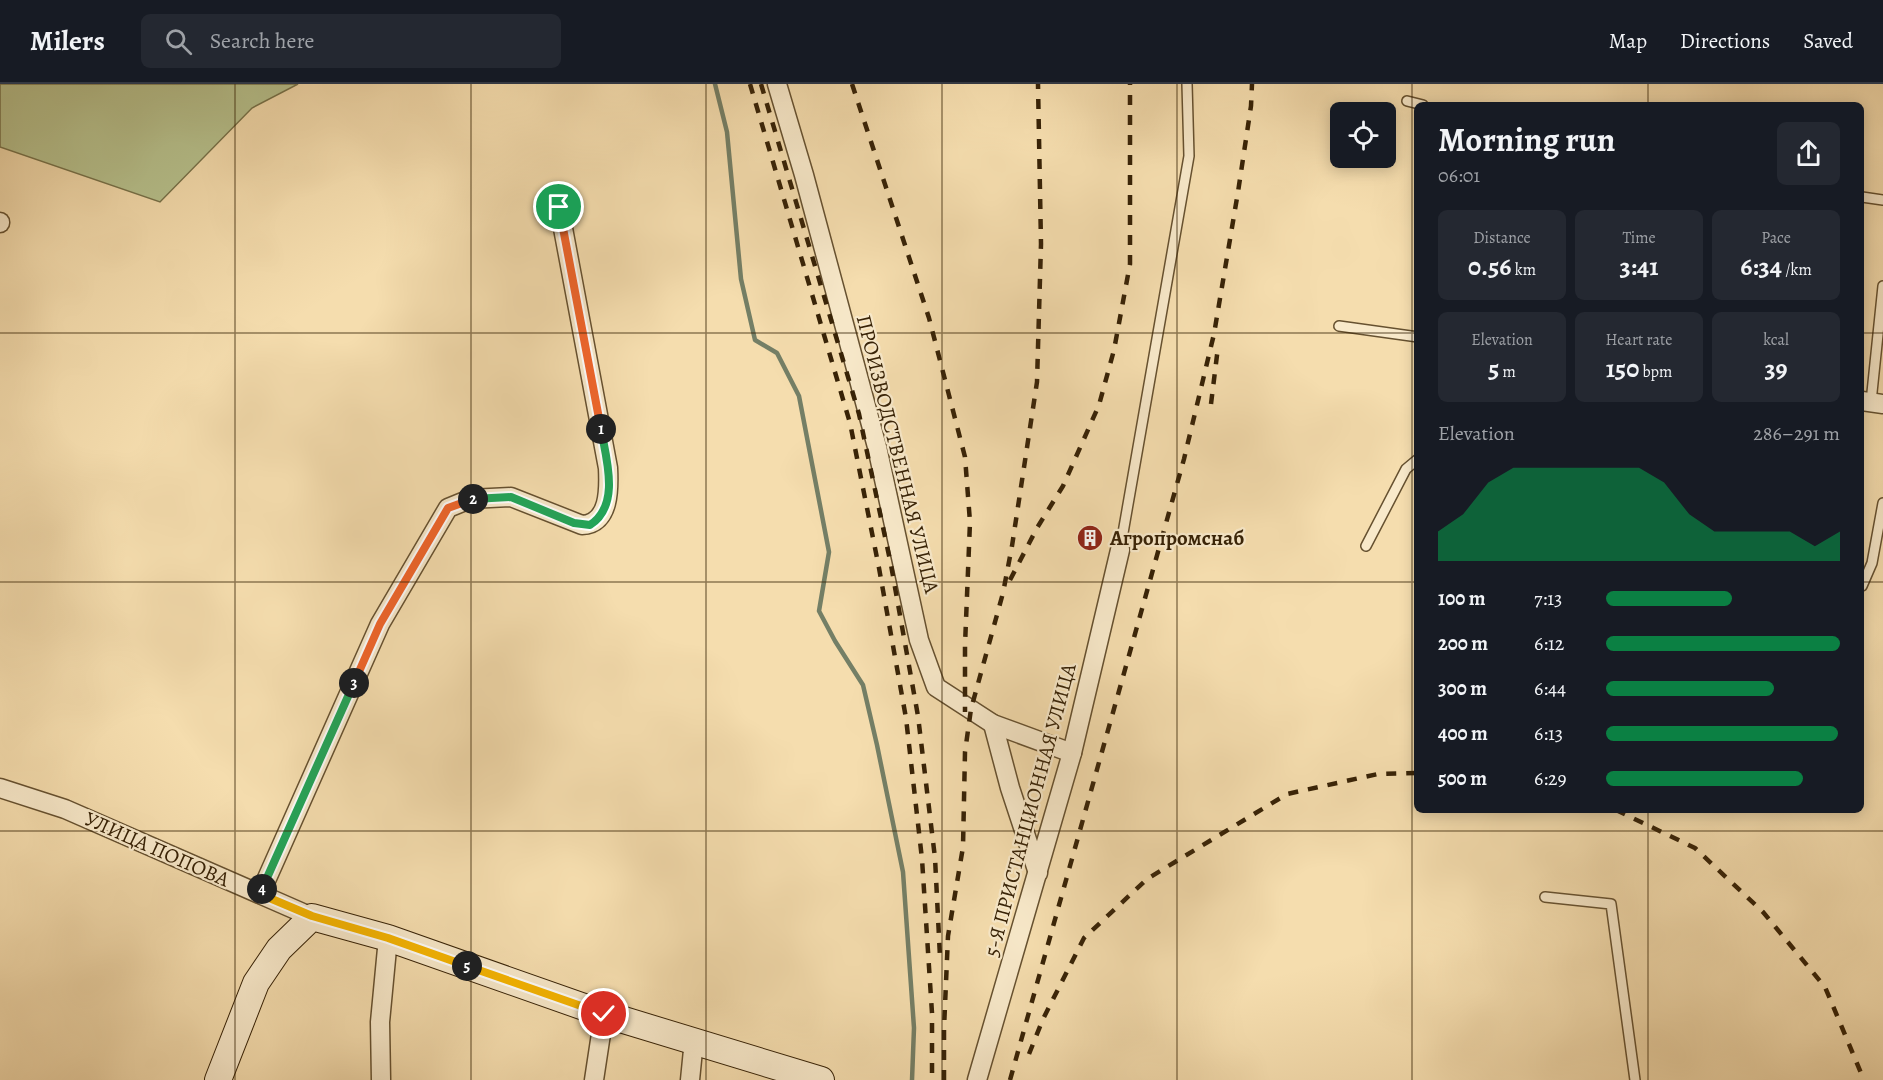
<!DOCTYPE html>
<html lang="en">
<head>
<meta charset="utf-8">
<style>
  :root { --surface:#171b24; --page:#242831; --text:#f1f3f6; --muted:#9ea1a6; --line:#363941; --accent:#0b8043 }
  body { margin:0; font-family:Alegreya,serif; background:var(--page); color:var(--text); height:100vh; display:flex; flex-direction:column; font-size:22px; white-space:nowrap }
  * { box-sizing:border-box; margin:0 }
  p { font-size:20px; color:var(--muted) }
  .icon { flex:none; width:33px; height:33px; fill:none; stroke:currentColor; stroke-width:2; stroke-linecap:round; stroke-linejoin:round }
  .map { position:relative; flex:1; overflow:hidden }
  .side { position:absolute; left:1414px; top:18px; width:450px; height:711px; display:flex; flex-direction:column; background:var(--surface); border-radius:9px; box-shadow:0 3px 15px #0003 }
  .side>* { flex:none }
  .controls { position:absolute; left:1330px; top:18px; display:grid; gap:12px }
  .controls a { display:grid; place-items:center; width:66px; height:66px; border-radius:9px; background:var(--surface); box-shadow:0 3px 15px #0003; font-size:30px }
  .pin { position:absolute; display:grid; place-items:center; width:51px; height:51px; color:#fff; margin:-26px; border:3px solid #fff; border-radius:50%; box-shadow:0 2px 6px #0007 }
  .km { position:absolute; width:30px; height:30px; margin:-15px; border-radius:50%; background:#222; color:#fff; font-size:16px; line-height:30px; text-align:center }
  .round { display:grid; place-items:center; flex:none; width:63px; height:63px; border-radius:9px; background:var(--page) }
  .overview { display:flex; align-items:center; justify-content:space-between; height:102px; padding:0 24px }
  h1 { font-size:33px; font-weight:600; line-height:45px }
  .metrics { display:grid; grid-template-columns:repeat(3,1fr); gap:9px; height:102px; padding:6px 24px }
  .metrics div { display:grid; align-content:center; border-radius:9px; background:var(--page); text-align:center }
  .metrics b { font-size:26px; font-weight:600 }
  .metrics small { font-size:16px; font-weight:400 }
  .metrics p { font-size:16px }
  .chart { height:168px; padding:12px 24px }
  .chart p { display:flex; justify-content:space-between }
  .chart svg { width:100%; height:108px; margin-top:6px; fill:var(--accent); opacity:.7 }
  ul { padding:0 24px; list-style:none; font-size:20px }
  li { display:grid; grid-template-columns:96px 72px 1fr; align-items:center; height:45px }
  li i { height:15px; border-radius:8px; background:var(--accent) }
  header { display:flex; align-items:center; gap:36px; box-sizing:border-box; height:84px; padding:0 30px; background:var(--surface); border-bottom:2px solid var(--line) }
  header strong { font-size:28px }
  nav { display:flex; gap:33px; margin-inline-start:auto; font-size:21px }
  .search { width:420px; height:54px; background:var(--page); display:flex; align-items:center; gap:15px; box-sizing:border-box; padding:0 21px; border-radius:9px; color:var(--muted); font-size:22px }
  .map>svg:first-child { display:block }
  .green { fill:#b7c28e; stroke:#77724a; stroke-width:1.5 }
  .lines { fill:none; stroke-linecap:round; stroke-linejoin:round }
  .stream { stroke:#747f66; stroke-width:4.5 }
  .lane-casing { stroke:#665130; stroke-width:12 }
  .street-casing { stroke:#665130; stroke-width:21 }
  .secondary-casing { stroke:#372206; stroke-width:28 }
  .lane { stroke:#f8e9ca; stroke-width:9 }
  .street { stroke:#f8e9ca; stroke-width:18 }
  .secondary { stroke:#f8e9ca; stroke-width:26 }
  .rail { stroke:#372206; stroke-width:4.5; stroke-dasharray:10 10; stroke-linecap:butt }
  .split-1-casing { stroke:#fff; stroke-width:12 }
  .split-2-casing { stroke:#fff; stroke-width:12 }
  .split-3-casing { stroke:#fff; stroke-width:12 }
  .split-4-casing { stroke:#fff; stroke-width:12 }
  .split-5-casing { stroke:#fff; stroke-width:12 }
  .split-6-casing { stroke:#fff; stroke-width:12 }
  .split-1 { stroke:#f0652b; stroke-width:8 }
  .split-2 { stroke:#22a559; stroke-width:8 }
  .split-3 { stroke:#f0652b; stroke-width:8 }
  .split-4 { stroke:#22a559; stroke-width:8 }
  .split-5 { stroke:#f5b400; stroke-width:8 }
  .split-6 { stroke:#f5b400; stroke-width:8 }
  .grid { fill:none; stroke:#372206; stroke-width:1.5; stroke-opacity:0.55 }
  .labels { text-anchor:middle; stroke-width:4.5; stroke-linejoin:round; paint-order:stroke }
  .street-label { font-size:21px; fill:#372206; stroke:#f8e9ca }
  .poi-label { font-size:21px; font-weight:bold; fill:#372206; stroke:#f8e9ca; text-anchor:start }
</style>
</head>
<body>
<header>
<strong>Milers</strong>
<div class="search"><svg class="icon" aria-label="search" viewBox="0 0 24 24"><circle cx="10" cy="10" r="6"/><path d="M15 15l6 6"/></svg>Search here</div>
<nav><a>Map</a><a>Directions</a><a>Saved</a></nav>
</header>
<div class="map">
<svg width="1883" height="996" viewBox="0 0 1883 996">
  <rect width="100%" height="100%" fill="#f5ddae"/>
  <filter id="stains"><feTurbulence type="fractalNoise" baseFrequency=".00333" numOctaves="4"/><feColorMatrix values="0 0 0 0 .2 0 0 0 0 .09 0 0 0 0 .02 0 0 0 .5 -.17"/></filter>
  <radialGradient id="worn" r=".72"><stop offset=".6" stop-color="#630" stop-opacity="0"/><stop offset="1" stop-color="#630" stop-opacity=".3"/></radialGradient>
  <path class="green" d="M0,0H298L252,24L160,118L0,63Z"/>
  <g class="lines">
    <path class="stream" d="M715,0L727,48L741,195L755,256L777,269L799,312L829,468L819,527L835,557L863,601L877,661L903,788L914,944L912,996"/>
    <g class="lane-casing">
      <g id="lane">
        <path d="M1407,17L1423,21"/>
        <path d="M1862,113L1883,116"/>
        <path d="M1339,242L1418,253"/>
        <path d="M1871,318L1883,202"/>
        <path d="M1366,462L1406,385L1418,375"/>
        <path d="M1120,466L1189,72L1187,0"/>
        <path d="M1862,502L1872,479L1883,419"/>
        <path d="M1545,813L1611,820L1635,996"/>
      </g>
    </g>
    <g class="street-casing">
      <g id="street">
        <path d="M777,0L804,91L877,363L919,556L936,603L993,640L1072,669"/>
        <path d="M0,139V138"/>
        <path d="M1862,317L1883,320"/>
        <path d="M993,640L1010,704L1038,789"/>
        <path d="M0,704L65,725L312,833"/>
        <path d="M260,810L380,540L448,424L470,415L511,413L582,441C610,440 609,404 608,384L559,123"/>
        <path d="M381,996L380,938L388,854"/>
        <path d="M594,996L604,930"/>
        <path d="M690,996L694,956"/>
        <path d="M977,996L1072,669L1120,466"/>
      </g>
    </g>
    <g class="secondary-casing">
      <path id="secondary" d="M218,996L256,899L279,865L312,833L388,854L604,930L821,996"/>
    </g>
    <use href="#lane" class="lane"/>
    <use href="#street" class="street"/>
    <use href="#secondary" class="secondary"/>
    <g class="rail">
      <path d="M750,0L850,339L879,484L906,634L922,775L932,929V996"/>
      <path d="M761,0L859,330L891,481L918,632L935,774L940,873"/>
      <path d="M852,0L929,234L965,373L970,438L965,561V628"/>
      <path d="M1211,320L1218,263"/>
      <path d="M1010,496L1037,444L1063,402L1099,321L1114,266L1130,180V0"/>
      <path d="M1616,726L1695,764L1763,828L1825,903L1864,996"/>
      <path d="M1029,970L1043,935L1084,854L1147,795L1287,710L1378,690L1418,689"/>
      <path d="M944,996V945L948,852L963,763L965,668L971,625L1003,509L1012,462L1037,298L1041,160L1038,0"/>
      <path d="M1010,996L1184,375L1214,250L1238,108L1251,22L1252,0"/>
    </g>
  </g>
  <g class="lines">
    <g class="split-1-casing">
      <path id="split-1" d="M559,123L601,345"/>
    </g>
    <g class="split-2-casing">
      <path id="split-2" d="M473,415L511,413L574,439L590,441C621,421 606,374 601,345"/>
    </g>
    <g class="split-3-casing">
      <path id="split-3" d="M354,599L380,540L448,424L473,415"/>
    </g>
    <g class="split-4-casing">
      <path id="split-4" d="M262,805L354,599"/>
    </g>
    <g class="split-5-casing">
      <path id="split-5" d="M262,805L260,810L312,832L388,854L467,882"/>
    </g>
    <g class="split-6-casing">
      <path id="split-6" d="M467,882L604,930"/>
    </g>
    <use href="#split-1" class="split-1"/>
    <use href="#split-2" class="split-2"/>
    <use href="#split-3" class="split-3"/>
    <use href="#split-4" class="split-4"/>
    <use href="#split-5" class="split-5"/>
    <use href="#split-6" class="split-6"/>
  </g>
  <path class="grid" d="M235,0V996M471,0V996M706,0V996M942,0V996M1177,0V996M1412,0V996M1648,0V21M0,249H1418M1862,249H1883M0,498H1418M1862,498H1883M1648,726V996M0,747H1883"/>
  <defs>
    <g id="building-disc" transform="scale(1.35)"><circle r="9.5" fill="#8f2418" stroke="#f8e9ca"/><path d="M-4-6H4V6H1V3H-1V6H-4ZM-2.5-4.3h1.7v1.8h-1.7ZM.8-4.3h1.7v1.8H.8ZM-2.5-1h1.7V.8h-1.7ZM.8-1h1.7V.8H.8Z" fill="#fff"/></g>
  </defs>
  <g fill-rule="evenodd">
    <use href="#building-disc" x="1090" y="454"/>
  </g>
  <g class="labels">
    <g class="street-label">
      <text transform="translate(898 370) rotate(76)" y="7">ПРОИЗВОДСТВЕННАЯ УЛИЦА</text>
      <text transform="translate(1030 726) rotate(-75)" y="7">5-Я ПРИСТАНЦИОННАЯ УЛИЦА</text>
      <text transform="translate(157 765) rotate(24)" y="7">УЛИЦА ПОПОВА</text>
    </g>
    <g class="poi-label">
      <text x="1110" y="461">Агропромснаб</text>
    </g>
  </g>
  <rect width="100%" height="100%" filter="url(#stains)"/>
  <rect width="100%" height="100%" fill="url(#worn)"/>
</svg>
<div class="controls">
<a><svg class="icon" aria-label="locate" viewBox="0 0 24 24"><circle cx="12" cy="12" r="6"/><path d="M12 2v4M12 18v4M2 12h4M18 12h4"/></svg></a>
</div>
<div class="pin" style="left:559px;top:123px;background:#1e9e55"><svg class="icon" aria-label="arrive" viewBox="0 0 24 24"><path d="M6 21V4h12l-3 4 3 4H6"/></svg></div>
<div class="pin" style="left:604px;top:930px;background:#d93025"><svg class="icon" aria-label="check" viewBox="0 0 24 24"><path d="M5 12l5 5 9-10"/></svg></div>
<b class="km" style="left:601px;top:345px">1</b>
<b class="km" style="left:473px;top:415px">2</b>
<b class="km" style="left:354px;top:599px">3</b>
<b class="km" style="left:262px;top:805px">4</b>
<b class="km" style="left:467px;top:882px">5</b>
<section class="side">
<div class="overview"><div><h1>Morning run</h1><p>06:01</p></div><a class="round"><svg class="icon" aria-label="share" viewBox="0 0 24 24"><path d="M12 15V3M7 8l5-5 5 5M5 13v7h14v-7"/></svg></a></div>
<div class="metrics">
<div><p>Distance</p><b>0.56<small> km</small></b></div>
<div><p>Time</p><b>3:41</b></div>
<div><p>Pace</p><b>6:34<small> /km</small></b></div>
</div>
<div class="metrics">
<div><p>Elevation</p><b>5<small> m</small></b></div>
<div><p>Heart rate</p><b>150<small> bpm</small></b></div>
<div><p>kcal</p><b>39</b></div>
</div>
<div class="chart"><p><span>Elevation</span>286–291 m</p>
<svg viewBox="0 0 160 44" preserveAspectRatio="none"><path d="M0 44V32L10 25L20 12L30 6L40 6L50 6L60 6L70 6L80 6L90 12L100 25L110 32L120 32L130 32L140 32L150 38L160 32V44z"/></svg>
</div>
<ul>
<li><b>100 m</b>7:13<i style="width:54%"></i></li>
<li><b>200 m</b>6:12<i style="width:100%"></i></li>
<li><b>300 m</b>6:44<i style="width:72%"></i></li>
<li><b>400 m</b>6:13<i style="width:99%"></i></li>
<li><b>500 m</b>6:29<i style="width:84%"></i></li>
</ul>
</section>
</div>
</body>
</html>
